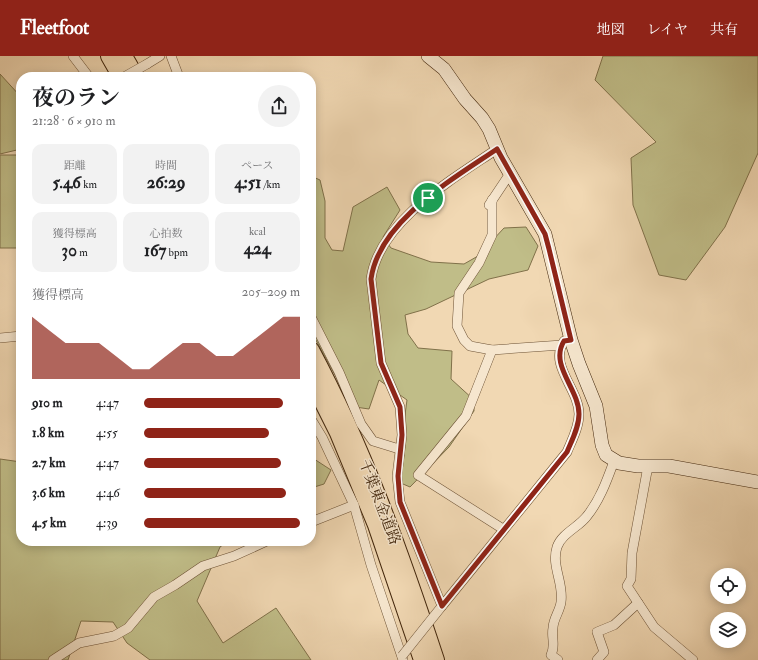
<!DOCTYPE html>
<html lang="ja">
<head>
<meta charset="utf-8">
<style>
  :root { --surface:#fff; --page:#f2f2f2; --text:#202124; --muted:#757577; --accent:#8f2418 }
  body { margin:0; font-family:"IM FELL Double Pica","Noto Serif JP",serif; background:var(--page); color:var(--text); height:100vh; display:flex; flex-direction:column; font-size:15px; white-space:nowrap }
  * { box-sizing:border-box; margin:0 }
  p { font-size:13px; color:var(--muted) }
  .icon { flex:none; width:22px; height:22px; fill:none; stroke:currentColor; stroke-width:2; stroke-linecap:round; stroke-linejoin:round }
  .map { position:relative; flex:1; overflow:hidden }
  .details { position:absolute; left:16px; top:16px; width:300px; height:474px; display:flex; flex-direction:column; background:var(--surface); border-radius:16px; box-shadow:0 2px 10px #0003 }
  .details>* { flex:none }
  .tools { position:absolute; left:710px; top:512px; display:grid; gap:8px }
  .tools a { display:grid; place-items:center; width:36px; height:36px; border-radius:50%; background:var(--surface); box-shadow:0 2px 10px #0003; font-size:20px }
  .pin { position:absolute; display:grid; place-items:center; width:34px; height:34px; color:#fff; margin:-17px; border:2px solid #fff; border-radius:50%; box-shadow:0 1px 4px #0007 }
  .round { display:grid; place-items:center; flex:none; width:42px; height:42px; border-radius:21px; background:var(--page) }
  .summary { display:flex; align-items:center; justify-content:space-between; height:68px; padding:0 16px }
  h1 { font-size:22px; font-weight:700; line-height:30px }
  .stats { display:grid; grid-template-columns:repeat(3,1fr); gap:6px; height:68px; padding:4px 16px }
  .stats div { display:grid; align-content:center; border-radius:10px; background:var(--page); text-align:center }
  .stats b { font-size:17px; font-weight:700 }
  .stats small { font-size:11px; font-weight:400 }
  .stats p { font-size:11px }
  .chart { height:112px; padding:8px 16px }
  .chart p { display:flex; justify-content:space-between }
  .chart svg { width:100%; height:72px; margin-top:4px; fill:var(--accent); opacity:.7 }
  ul { padding:0 16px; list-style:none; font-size:13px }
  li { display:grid; grid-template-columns:64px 48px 1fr; align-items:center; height:30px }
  li i { height:10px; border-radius:5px; background:var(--accent) }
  header { display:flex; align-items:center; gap:24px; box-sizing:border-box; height:56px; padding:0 20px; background:var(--accent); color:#fff }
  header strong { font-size:19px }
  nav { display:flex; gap:22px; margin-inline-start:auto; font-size:14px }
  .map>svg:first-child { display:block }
  .green { fill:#c0bd88; stroke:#80714a }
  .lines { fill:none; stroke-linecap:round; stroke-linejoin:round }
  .street-casing { stroke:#6d5235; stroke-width:10 }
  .secondary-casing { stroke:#41250b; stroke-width:14 }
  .highway-casing { stroke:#41250b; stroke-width:18 }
  .street { stroke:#f6e6ce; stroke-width:9 }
  .secondary { stroke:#f6e6ce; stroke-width:13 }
  .highway { stroke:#f1d8b3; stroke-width:16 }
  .street-bridge-casing { stroke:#6d5235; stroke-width:10; stroke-linecap:butt }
  .street-bridge { stroke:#f6e6ce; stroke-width:9 }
  .route-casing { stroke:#fff; stroke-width:8 }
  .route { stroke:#8f2418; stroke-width:5 }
  .labels { text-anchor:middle; stroke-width:3; stroke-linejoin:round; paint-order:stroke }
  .street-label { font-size:15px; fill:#41250b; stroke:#f6e6ce }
</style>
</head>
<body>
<header>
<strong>Fleetfoot</strong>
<nav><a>地図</a><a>レイヤ</a><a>共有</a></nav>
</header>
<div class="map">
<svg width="758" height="604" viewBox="0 0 758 604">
  <rect width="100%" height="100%" fill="#f1d8b3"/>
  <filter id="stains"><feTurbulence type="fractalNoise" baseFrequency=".005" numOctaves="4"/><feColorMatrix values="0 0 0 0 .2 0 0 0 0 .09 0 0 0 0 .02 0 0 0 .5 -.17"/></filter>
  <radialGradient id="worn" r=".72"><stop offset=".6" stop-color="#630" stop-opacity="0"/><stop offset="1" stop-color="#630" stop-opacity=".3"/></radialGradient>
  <g class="green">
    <path d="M603,0H758V97L725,171L686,224L659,219L633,149L631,102L656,86L595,24Z"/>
    <path d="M0,18L21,41V93L0,98Z"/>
    <rect x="0" y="99" width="21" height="93"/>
    <path d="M311,120L320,124L325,145V182L332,194L343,195L353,151L387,131L400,154L383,181L391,192L431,206L464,208L478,200L504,172L526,171L538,190L528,214L489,223L426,253L405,259L408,278L418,292L452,295L451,323L474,344V355L449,391L410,431L396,425L407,344L379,324L369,353L348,350L336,321L311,275Z"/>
    <path d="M311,401L331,414L324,428L311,432Z"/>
    <path d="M0,403L21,406V485H228L220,491L197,545L223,587L276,552L311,604H150L127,587L113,566L81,565L68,604H0Z"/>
  </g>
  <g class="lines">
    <g class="street-casing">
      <g id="street">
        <path d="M73,0L89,21"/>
        <path d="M171,0L179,21"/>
        <path d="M147,8L160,0"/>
        <path d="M497,93C453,123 379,165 371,223L381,307L400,351L402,379L397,420L400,446L442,550L567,396C572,384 579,371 579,358C579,333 548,309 564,285L571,284"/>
        <path d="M492,144V179L479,207L459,237L457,270L464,284L470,290L492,294L562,289"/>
        <path d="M489,149L507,122L511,120"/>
        <path d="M311,261L339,316L361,368L373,385L399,393"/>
        <path d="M0,282L21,280"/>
        <path d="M492,294L466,360L418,419L503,473"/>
        <path d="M311,363L322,381L354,449L371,509L403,604"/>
        <path d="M648,410L632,497L631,523L627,530L654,571L693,604"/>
        <path d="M311,466L354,449"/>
        <path d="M53,604L79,587L114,580L128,572L154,541L175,529L203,510L234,500L267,485"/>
        <path d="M558,604L551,599C556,589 551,582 553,572C553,563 560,555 561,546C564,527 551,510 557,491C562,477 579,471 587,460C600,444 607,424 614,405"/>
        <path d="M597,604L604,596L597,576L614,569L638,547"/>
      </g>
    </g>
    <g class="secondary-casing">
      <path id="secondary" d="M428,0L444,13L465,43L482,62L489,73L501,102L545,178L571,284L579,308L596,350L602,389L606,399L619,407L638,410H669L758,426"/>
    </g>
    <g class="highway-casing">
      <g id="highway">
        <path d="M109,0L121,21"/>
        <path d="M124,0L136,21"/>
        <path d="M311,294C364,393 401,498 436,604"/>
        <path d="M311,323L338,377L376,469L422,604"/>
      </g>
    </g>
    <use href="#street" class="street"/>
    <use href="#secondary" class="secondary"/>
    <use href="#highway" class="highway"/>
    <g class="street-bridge-casing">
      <g id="street-bridge">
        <path d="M124,21L147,8"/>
        <path d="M402,600L442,550"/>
      </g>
    </g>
    <use href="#street-bridge" class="street-bridge"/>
  </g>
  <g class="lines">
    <g class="route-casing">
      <path id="route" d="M497,93L545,178L549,193L571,284L564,285C549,309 579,333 579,358C579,371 572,384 567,396L442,550L400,446L398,420L402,379L400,351L381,307L371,223C379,165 453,123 497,93Z"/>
    </g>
    <use href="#route" class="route"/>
  </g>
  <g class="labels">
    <g class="street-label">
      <text transform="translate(380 446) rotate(69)" y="5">千葉東金道路</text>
    </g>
  </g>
  <rect width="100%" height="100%" filter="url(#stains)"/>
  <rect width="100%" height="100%" fill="url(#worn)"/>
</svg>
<div class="tools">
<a><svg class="icon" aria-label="locate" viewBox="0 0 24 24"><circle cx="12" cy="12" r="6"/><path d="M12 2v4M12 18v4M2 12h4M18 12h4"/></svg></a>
<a><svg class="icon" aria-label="layers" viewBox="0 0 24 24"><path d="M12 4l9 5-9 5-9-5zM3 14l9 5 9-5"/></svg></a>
</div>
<div class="pin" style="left:428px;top:142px;background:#1e9e55"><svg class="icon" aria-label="arrive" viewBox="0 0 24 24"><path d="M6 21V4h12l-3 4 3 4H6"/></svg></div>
<section class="details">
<div class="summary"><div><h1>夜のラン</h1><p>21:28 · 6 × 910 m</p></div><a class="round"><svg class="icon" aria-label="share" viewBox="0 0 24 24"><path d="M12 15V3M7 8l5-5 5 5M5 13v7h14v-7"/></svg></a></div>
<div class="stats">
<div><p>距離</p><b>5.46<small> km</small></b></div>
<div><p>時間</p><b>26:29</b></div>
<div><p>ペース</p><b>4:51<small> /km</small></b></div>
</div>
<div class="stats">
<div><p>獲得標高</p><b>30<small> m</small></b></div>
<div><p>心拍数</p><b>167<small> bpm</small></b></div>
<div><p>kcal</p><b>424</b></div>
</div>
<div class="chart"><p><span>獲得標高</span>205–209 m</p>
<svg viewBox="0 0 160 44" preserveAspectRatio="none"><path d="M0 44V6L10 14L20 22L30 22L40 22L50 30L60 38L70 38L80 30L90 22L100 22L110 30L120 30L130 22L140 14L150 6L160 6V44z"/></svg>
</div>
<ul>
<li><b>910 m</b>4:47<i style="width:89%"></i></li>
<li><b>1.8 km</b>4:55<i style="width:80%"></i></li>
<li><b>2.7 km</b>4:47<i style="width:88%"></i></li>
<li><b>3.6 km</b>4:46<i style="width:91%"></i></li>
<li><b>4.5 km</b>4:39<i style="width:100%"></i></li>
</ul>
</section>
</div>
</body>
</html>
